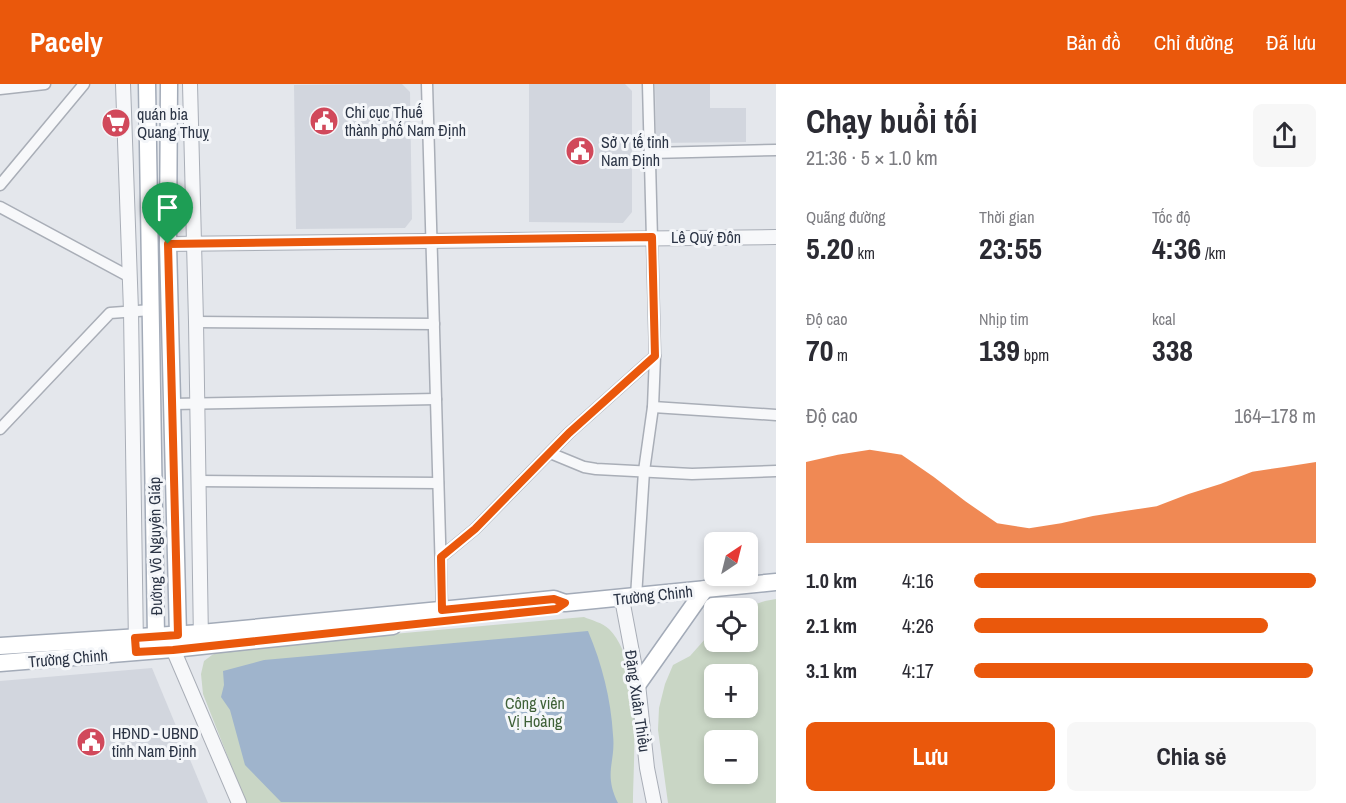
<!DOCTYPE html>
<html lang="vi">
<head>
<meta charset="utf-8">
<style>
  :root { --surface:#fff; --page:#f7f7f7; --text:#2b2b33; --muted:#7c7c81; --accent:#ea580c }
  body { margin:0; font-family:"Archivo Narrow",sans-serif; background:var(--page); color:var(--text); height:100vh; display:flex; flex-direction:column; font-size:22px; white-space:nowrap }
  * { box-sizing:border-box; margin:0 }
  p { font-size:20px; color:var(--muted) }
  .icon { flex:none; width:33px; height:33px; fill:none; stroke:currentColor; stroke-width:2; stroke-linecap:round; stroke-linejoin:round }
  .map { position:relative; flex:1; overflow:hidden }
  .drawer { display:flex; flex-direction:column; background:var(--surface); width:570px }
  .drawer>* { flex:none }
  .needle { width:39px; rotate:35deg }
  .tools { position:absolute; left:704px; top:448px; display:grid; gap:12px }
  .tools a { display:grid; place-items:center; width:54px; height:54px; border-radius:9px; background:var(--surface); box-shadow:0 3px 9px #0003; font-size:30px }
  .pin { position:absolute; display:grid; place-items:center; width:51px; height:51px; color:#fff; margin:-62px -26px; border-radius:50% 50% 50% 0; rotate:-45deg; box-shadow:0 0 6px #0007 }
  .pin .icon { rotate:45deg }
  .round { display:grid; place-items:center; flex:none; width:63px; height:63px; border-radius:9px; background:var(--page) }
  .summary { display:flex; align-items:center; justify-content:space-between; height:102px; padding:0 30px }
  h1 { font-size:33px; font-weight:800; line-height:45px }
  .metrics { display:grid; grid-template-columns:repeat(3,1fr); gap:9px; height:102px; padding:6px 30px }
  .metrics div { display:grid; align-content:center }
  .metrics b { font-size:30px; font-weight:800 }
  .metrics small { font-size:16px; font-weight:400 }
  .metrics p { font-size:16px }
  .chart { height:168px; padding:12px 30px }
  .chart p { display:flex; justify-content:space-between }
  .chart svg { width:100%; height:108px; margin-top:6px; fill:var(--accent); opacity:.7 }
  .cta { display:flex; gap:12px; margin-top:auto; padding:12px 30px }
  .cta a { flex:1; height:69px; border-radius:9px; background:var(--accent); color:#fff; font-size:24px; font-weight:800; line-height:69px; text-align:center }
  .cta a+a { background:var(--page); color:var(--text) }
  ul { padding:0 30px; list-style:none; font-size:20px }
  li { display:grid; grid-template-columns:96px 72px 1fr; align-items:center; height:45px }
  li i { height:15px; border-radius:8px; background:var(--accent) }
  header { display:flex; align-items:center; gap:36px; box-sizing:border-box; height:84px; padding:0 30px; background:var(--accent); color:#fff }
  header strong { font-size:28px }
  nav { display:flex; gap:33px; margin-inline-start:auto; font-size:21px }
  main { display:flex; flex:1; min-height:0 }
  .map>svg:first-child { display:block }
  .built { fill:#d2d6de }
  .green { fill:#c9d6c5; fill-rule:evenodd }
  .water { fill:#9fb4cc }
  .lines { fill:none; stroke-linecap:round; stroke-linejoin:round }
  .minor-casing { stroke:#a9aeb7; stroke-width:13 }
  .tertiary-casing { stroke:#a9aeb7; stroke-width:16 }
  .primary-casing { stroke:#a3abb8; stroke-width:19 }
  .minor { stroke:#f7f8fa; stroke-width:10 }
  .tertiary { stroke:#f7f8fa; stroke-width:14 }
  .primary { stroke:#fff; stroke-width:16 }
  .route-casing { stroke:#fff; stroke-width:12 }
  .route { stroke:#ea580c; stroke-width:8 }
  .labels { text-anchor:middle; stroke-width:6; stroke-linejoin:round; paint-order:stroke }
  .poi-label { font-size:16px; fill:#2b3445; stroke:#f4f6f9; text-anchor:start }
  .street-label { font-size:16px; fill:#2b3445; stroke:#f4f6f9 }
  .park-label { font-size:16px; fill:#3f6138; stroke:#f4f6f9 }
</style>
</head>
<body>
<header>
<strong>Pacely</strong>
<nav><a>Bản đồ</a><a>Chỉ đường</a><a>Đã lưu</a></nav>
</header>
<main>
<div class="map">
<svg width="776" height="719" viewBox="0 0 776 719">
  <rect width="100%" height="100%" fill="#e4e7ec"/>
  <g class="built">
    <path d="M402,0L410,8L412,135L405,144L296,145L294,1Z"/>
    <path d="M529,0H625L632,7V128L623,139L529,138Z"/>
    <path d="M655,0H710V24H746V58L656,59Z"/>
    <path d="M152,584L208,719H0V597Z"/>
  </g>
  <g class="green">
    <path d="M776,515V719H668L658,646L659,624L665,600L673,581L690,572L714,545V558H747V525H742L765,517ZM714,591H747V624H714ZM714,657H747V690H714Z"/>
    <path d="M584,533C591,536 603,539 609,545C643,578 633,674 633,719H246L203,610L201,590L204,577L212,571L226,565Z"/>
  </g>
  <path class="water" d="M588,547C602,580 611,615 613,651C616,678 603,689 618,719L281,718L245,681L230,626L221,613L224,601L223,587L264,576Z"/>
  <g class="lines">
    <g class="minor-casing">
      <g id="minor">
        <path d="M427,0L442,526"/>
        <path d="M0,5L45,0"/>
        <path d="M650,69L776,66"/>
        <path d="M0,101L84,0"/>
        <path d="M0,123L130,193"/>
        <path d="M196,238L434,240"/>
        <path d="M172,320L436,315"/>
        <path d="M653,323L776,331"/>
        <path d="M0,345L110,229L151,226"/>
        <path d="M550,369L584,383L596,385L692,390L776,387"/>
        <path d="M198,397L438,399"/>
        <path d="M441,473L475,445L569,349L655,272"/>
        <path d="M636,513L644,387L653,323L655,272L648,0"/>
      </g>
    </g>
    <g class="tertiary-casing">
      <g id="tertiary">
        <path d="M123,0L131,227L136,562"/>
        <path d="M190,0L196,238L201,557"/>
        <path d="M168,160L776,153"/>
        <path d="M622,515L638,600L647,684L654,719"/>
        <path d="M173,565L239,719"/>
      </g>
    </g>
    <g class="primary-casing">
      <g id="primary">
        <path d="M147,0L156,552L173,565L178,551L168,160L169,0"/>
        <path d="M0,562L201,549L554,515L565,519L776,498"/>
        <path d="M0,579L173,565L393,542"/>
        <path d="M638,600L705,505"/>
      </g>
    </g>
    <use href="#minor" class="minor"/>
    <use href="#tertiary" class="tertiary"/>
    <use href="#primary" class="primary"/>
  </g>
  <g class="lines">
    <g class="route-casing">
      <path id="route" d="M652,153L655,272L569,349L475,445L441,473L442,526L554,515L565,519L556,525L173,566L136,568L135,554L178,551L168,160Z"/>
    </g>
    <use href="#route" class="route"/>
  </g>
  <defs>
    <g id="civic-disc" transform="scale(1.5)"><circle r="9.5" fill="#d1495b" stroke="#f4f6f9"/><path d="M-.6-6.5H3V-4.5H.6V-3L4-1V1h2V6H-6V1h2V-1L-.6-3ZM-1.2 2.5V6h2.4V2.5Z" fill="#fff"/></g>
    <g id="supermarket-disc" transform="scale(1.5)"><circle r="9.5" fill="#d1495b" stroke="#f4f6f9"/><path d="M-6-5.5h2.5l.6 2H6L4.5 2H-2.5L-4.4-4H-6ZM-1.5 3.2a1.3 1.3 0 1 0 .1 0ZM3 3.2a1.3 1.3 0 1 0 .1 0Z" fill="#fff"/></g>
  </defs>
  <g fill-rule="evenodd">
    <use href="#civic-disc" x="324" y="37"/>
    <use href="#supermarket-disc" x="116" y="39"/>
    <use href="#civic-disc" x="580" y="67"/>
    <use href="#civic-disc" x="91" y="658"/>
  </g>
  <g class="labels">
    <g class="poi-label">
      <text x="345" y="34">Chi cục Thuế<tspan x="345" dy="18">thành phố Nam Định</tspan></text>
      <text x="137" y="36">quán bia<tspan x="137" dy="18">Quang Thuỵ</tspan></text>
      <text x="601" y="64">Sở Y tế tỉnh<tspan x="601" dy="18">Nam Định</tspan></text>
      <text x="112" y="655">HĐND - UBND<tspan x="112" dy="18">tỉnh Nam Định</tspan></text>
    </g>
    <g class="street-label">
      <text x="706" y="159">Lê Quý Đôn</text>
      <text transform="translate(155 462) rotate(-91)" y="6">Đường Võ Nguyên Giáp</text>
      <text transform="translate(653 511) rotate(-6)" y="6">Trường Chinh</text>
      <text transform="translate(68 574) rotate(-5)" y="6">Trường Chinh</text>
      <text transform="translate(638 617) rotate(82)" y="6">Đặng Xuân Thiều</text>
    </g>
    <g class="park-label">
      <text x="535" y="625">Công viên<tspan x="535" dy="18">Vị Hoàng</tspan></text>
    </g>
  </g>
</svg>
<div class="tools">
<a><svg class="needle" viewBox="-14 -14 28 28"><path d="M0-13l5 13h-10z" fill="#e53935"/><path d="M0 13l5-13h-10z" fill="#7c7c81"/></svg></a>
<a><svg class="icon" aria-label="locate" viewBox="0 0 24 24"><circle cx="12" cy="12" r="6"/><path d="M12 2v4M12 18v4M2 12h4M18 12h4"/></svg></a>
<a>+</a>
<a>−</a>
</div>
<div class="pin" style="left:168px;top:160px;background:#1e9e55"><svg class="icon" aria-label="arrive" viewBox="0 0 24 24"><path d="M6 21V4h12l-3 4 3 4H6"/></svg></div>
</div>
<section class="drawer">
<div class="summary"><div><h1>Chạy buổi tối</h1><p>21:36 · 5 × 1.0 km</p></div><a class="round"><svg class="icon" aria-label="share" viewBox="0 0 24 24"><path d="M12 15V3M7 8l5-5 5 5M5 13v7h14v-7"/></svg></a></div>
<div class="metrics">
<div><p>Quãng đường</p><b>5.20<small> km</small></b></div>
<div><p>Thời gian</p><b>23:55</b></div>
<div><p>Tốc độ</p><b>4:36<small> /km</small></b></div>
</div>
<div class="metrics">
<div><p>Độ cao</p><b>70<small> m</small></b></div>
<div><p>Nhịp tim</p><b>139<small> bpm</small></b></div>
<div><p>kcal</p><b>338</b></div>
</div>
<div class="chart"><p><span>Độ cao</span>164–178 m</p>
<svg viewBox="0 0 160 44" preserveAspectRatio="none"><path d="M0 44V11L10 8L20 6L30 8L40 17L50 27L60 36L70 38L80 36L90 33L100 31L110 29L120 24L130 20L140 15L150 13L160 11V44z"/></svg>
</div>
<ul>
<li><b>1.0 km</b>4:16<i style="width:100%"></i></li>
<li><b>2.1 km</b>4:26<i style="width:86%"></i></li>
<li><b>3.1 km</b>4:17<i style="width:99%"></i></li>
</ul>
<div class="cta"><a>Lưu</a><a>Chia sẻ</a></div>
</section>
</main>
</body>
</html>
